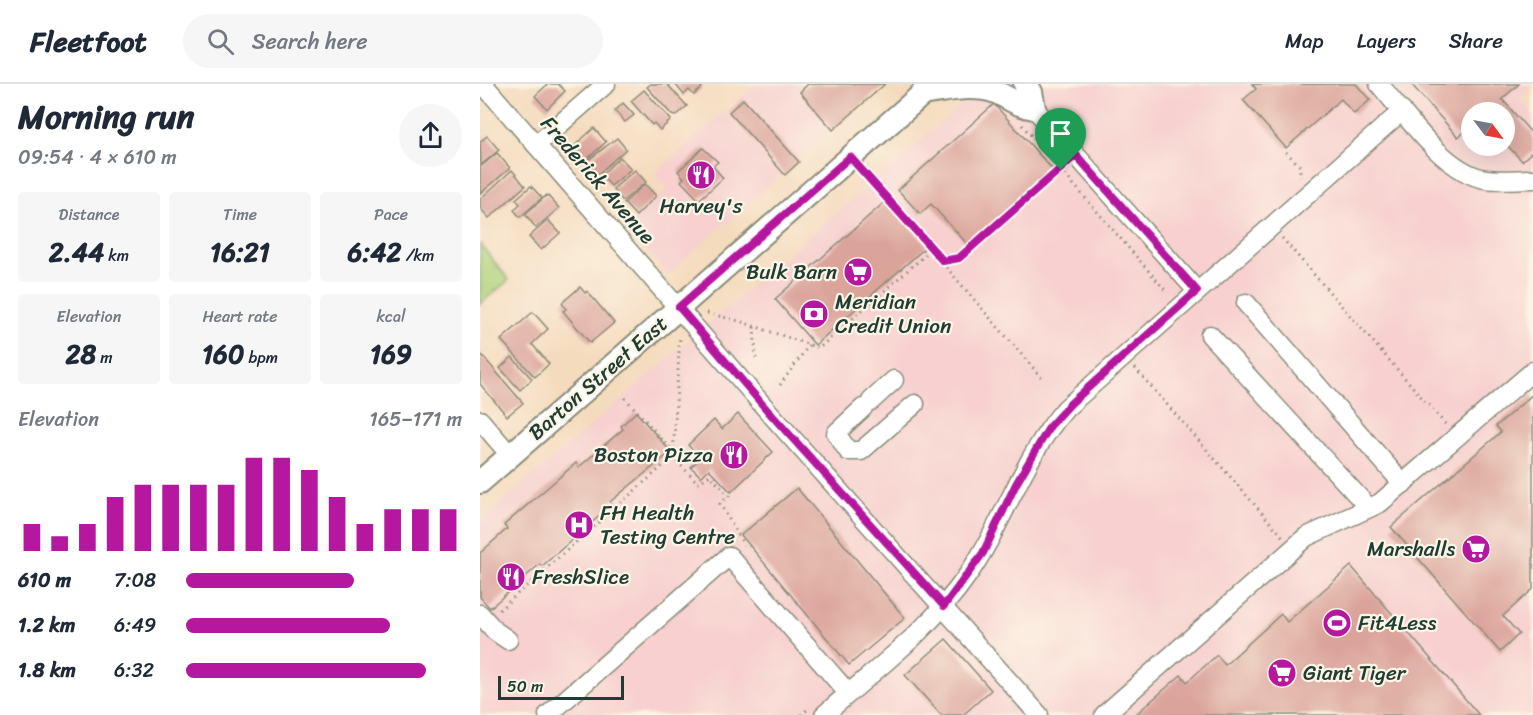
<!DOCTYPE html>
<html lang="en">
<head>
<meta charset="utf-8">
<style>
  :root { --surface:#fff; --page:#f6f6f7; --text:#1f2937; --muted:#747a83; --line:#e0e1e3; --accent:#b5179e }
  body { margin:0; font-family:Sriracha,sans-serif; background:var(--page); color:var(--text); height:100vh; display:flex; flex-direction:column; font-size:22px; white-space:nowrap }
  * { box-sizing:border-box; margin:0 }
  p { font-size:20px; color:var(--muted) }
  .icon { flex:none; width:33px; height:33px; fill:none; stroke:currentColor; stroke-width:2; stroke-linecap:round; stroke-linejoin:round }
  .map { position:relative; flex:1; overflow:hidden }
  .drawer { display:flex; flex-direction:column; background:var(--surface); width:480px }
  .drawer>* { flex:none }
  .needle { width:39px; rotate:122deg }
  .buttons { position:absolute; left:981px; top:18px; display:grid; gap:12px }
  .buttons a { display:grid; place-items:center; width:54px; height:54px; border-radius:50%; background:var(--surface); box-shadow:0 6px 24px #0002; font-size:30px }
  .scale { position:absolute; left:18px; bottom:15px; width:126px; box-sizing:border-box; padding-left:6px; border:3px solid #1f3d34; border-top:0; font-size:16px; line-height:21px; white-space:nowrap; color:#1f3d34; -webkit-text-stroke:4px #fcf5e5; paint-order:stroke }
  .pin { position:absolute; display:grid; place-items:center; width:51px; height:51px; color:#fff; margin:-62px -26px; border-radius:50% 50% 50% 0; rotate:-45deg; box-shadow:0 0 6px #0007 }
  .pin .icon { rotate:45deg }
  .round { display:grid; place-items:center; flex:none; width:63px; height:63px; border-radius:32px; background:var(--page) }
  .headline { display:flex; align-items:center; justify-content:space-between; height:102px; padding:0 18px }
  h1 { font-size:33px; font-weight:700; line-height:45px }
  .stats { display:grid; grid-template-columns:repeat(3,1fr); gap:9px; height:102px; padding:6px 18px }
  .stats div { display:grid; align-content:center; border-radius:6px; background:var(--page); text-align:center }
  .stats b { font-size:26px; font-weight:700 }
  .stats small { font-size:16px; font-weight:400 }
  .stats p { font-size:16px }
  .chart { height:168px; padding:12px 18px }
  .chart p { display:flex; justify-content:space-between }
  .chart svg { width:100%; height:108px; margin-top:6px; stroke:var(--accent); stroke-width:6 }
  ul { padding:0 18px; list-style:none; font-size:20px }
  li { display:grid; grid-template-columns:96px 72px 1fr; align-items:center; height:45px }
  li i { height:15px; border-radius:8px; background:var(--accent) }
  header { display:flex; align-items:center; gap:36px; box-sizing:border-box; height:84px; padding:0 30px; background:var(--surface); border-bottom:2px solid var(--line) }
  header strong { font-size:28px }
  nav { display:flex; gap:33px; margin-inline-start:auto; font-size:21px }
  .search { width:420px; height:54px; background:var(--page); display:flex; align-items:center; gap:15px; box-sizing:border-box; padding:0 21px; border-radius:33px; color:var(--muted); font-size:22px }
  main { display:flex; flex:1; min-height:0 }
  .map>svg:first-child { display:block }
  .built { fill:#f7d0cf; fill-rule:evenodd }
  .green { fill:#aed079; stroke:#668656; stroke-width:1.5 }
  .building { fill:#dba49b }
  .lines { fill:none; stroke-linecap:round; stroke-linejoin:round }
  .minor-casing { stroke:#8a8c79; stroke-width:21 }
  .major-casing { stroke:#8a8c79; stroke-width:26 }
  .path { stroke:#8a8c79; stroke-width:3; stroke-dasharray:1.5 4.5; stroke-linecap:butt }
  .minor { stroke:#fff; stroke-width:18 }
  .major { stroke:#fff; stroke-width:22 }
  .route-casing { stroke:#fff; stroke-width:12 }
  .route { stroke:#b5179e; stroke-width:8 }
  .labels { text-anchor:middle; stroke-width:4.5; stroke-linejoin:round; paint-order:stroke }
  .street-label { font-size:21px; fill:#1f3d34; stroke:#fcf5e5 }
  .poi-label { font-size:21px; fill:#1f3d34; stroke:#fcf5e5; text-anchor:start }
</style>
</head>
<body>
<header>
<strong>Fleetfoot</strong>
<div class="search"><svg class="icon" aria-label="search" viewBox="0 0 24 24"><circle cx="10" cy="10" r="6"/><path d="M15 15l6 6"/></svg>Search here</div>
<nav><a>Map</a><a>Layers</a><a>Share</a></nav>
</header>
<main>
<section class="drawer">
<div class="headline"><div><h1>Morning run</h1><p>09:54 · 4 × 610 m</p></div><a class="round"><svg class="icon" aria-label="share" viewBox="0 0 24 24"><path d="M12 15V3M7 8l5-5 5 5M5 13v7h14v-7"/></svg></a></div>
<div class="stats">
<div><p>Distance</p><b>2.44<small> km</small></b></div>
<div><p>Time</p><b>16:21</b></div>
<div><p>Pace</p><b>6:42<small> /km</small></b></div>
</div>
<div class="stats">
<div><p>Elevation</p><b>28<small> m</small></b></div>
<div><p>Heart rate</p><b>160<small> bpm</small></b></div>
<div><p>kcal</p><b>169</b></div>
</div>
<div class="chart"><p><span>Elevation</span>165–171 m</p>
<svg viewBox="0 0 160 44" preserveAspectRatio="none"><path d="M5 44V33M15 44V38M25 44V33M35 44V22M45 44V17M55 44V17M65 44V17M75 44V17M85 44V6M95 44V6M105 44V11M115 44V22M125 44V33M135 44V27M145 44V27M155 44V27"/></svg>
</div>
<ul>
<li><b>610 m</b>7:08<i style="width:61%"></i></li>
<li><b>1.2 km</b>6:49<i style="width:74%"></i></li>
<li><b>1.8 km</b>6:32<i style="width:87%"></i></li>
</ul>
</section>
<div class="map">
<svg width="1053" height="631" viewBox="0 0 1053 631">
  <rect width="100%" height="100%" fill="#fcf5e5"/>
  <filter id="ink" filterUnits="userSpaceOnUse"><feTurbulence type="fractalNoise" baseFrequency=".0167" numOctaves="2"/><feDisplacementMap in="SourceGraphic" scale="12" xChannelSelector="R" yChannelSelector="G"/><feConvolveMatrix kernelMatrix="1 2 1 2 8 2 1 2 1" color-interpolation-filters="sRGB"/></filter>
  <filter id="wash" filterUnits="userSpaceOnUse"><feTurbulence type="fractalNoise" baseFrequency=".008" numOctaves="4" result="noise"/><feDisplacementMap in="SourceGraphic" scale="24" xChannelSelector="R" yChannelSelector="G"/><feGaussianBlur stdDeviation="1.35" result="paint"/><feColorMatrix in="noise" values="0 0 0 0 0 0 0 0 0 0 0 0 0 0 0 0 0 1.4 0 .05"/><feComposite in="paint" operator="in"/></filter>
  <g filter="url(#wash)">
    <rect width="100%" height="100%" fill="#f5dbbe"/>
    <g class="built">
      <path d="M276,0H404L188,190L143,144L188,105L174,90Z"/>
      <path d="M506,0H1053L1041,14L1053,29V631H0V437ZM992,28H1024V62H992Z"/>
    </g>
    <path class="green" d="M0,160L29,196L0,220Z"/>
    <g id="blocks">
      <g class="building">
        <path d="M68,0H78L85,7L67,25L55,12Z"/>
        <path d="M171,0H187L207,22L196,32L192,31L167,3Z"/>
        <path d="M195,0H218L222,4L214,11L209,6L204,11Z"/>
        <path d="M328,0H405L353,46L320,8Z"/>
        <path d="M772,0H876L890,16L874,30L861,15L806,64L763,16L776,5Z"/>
        <path d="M931,0H1039L1022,15L1053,51V67L1042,77L1024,58V28H992V42L978,53Z"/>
        <path d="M164,6L191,36L180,46L174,39L172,41L151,17Z"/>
        <path d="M263,15L319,78L305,91L249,28Z"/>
        <path d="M143,19L154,31L145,38L135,27Z"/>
        <path d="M514,20L573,86L489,162L451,120L440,130L418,106Z"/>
        <path d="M114,44L126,58L105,77L93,63Z"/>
        <path d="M7,52L19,66L1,81L0,58Z"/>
        <path d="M137,54L146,65L118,90L107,77Z"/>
        <path d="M223,64L238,78L233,82L243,94L219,116L201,97L204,94L198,87Z"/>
        <path d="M17,69L30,84L0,110V83Z"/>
        <path d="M140,73L151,85L131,102L121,91Z"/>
        <path d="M32,86L45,102L9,134L0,124V115Z"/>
        <path d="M155,86L166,98L143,117L133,105Z"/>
        <path d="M165,100L176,112L156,132L144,119Z"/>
        <path d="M51,102L62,114L40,133L34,126L40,120L36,115Z"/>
        <path d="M67,111L79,124L56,144L45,130Z"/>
        <path d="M407,116L447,162L335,261L295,215Z"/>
        <path d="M68,136L80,149L61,166L49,153Z"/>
        <path d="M100,203L105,209L107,207L134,239L110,259L83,227L86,225L82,219Z"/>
        <path d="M53,228L68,245L52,260L69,280L55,293L21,256Z"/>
        <path d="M0,269L43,319L27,332L0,300Z"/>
        <path d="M32,273L52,295L40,306L20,284Z"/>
        <path d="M1053,310V505L1023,532L1039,550L1020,568L911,443L1021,348L1016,342Z"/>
        <path d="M156,328L191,368L130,418L132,421L62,482L60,480L10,524L0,513V469L27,445L24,441L96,379L99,383L143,345L141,342Z"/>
        <path d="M258,330L293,368L251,408L229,385L221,393L211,383L220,374L208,361L234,336L242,345Z"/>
        <path d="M317,404L425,534L369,581L261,451Z"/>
        <path d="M871,482L999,631H655L701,591L707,598L737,571L745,581L801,530L807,538Z"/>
        <path d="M466,555L511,606L483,631H461L425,591Z"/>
      </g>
    </g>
  </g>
  <g filter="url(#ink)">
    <use href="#blocks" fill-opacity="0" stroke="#8a8c79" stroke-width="1.5"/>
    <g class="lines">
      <g class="minor-casing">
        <g id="minor">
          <path d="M3,0L288,327L559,631"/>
          <path d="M899,0C924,29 966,90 1006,95C1021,97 1038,95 1053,95"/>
          <path d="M554,24L717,207"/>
          <path d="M56,61L126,0"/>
          <path d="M766,219L923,400"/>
          <path d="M730,251L889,424"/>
          <path d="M391,317L414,296"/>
          <path d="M383,324L356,349L368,367H381L435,320"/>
          <path d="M0,336L30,371"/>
          <path d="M0,530L15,547L28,556"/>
          <path d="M68,631L249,472L368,609"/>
          <path d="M344,631C393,587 449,547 487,492C525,438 542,374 586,324L922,27"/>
          <path d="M624,631L826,453L900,419L1053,287"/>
        </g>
      </g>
      <g class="major-casing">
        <g id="major">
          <path d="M442,10C466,6 493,0 516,8C531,15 536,21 554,24L551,8L545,0"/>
          <path d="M0,398L454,0"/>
        </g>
      </g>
      <g class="path">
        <path d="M542,41L686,207"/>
        <path d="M806,68L820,82V93"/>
        <path d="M384,88L561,293"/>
        <path d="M802,154L966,341"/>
        <path d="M463,177L479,174L581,86"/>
        <path d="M227,229L259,237L339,264L452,165"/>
        <path d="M274,243L276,274"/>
        <path d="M655,284L803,453"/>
        <path d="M300,301L329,261"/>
        <path d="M145,314L191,365"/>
        <path d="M193,373L218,399L230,391L249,412L240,420L264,461"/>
        <path d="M19,526L193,373L200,251"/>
        <path d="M321,631L328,625"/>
      </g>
      <use href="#minor" class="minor"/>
      <use href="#major" class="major"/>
    </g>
  </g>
  <g class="lines" filter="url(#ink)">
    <g class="route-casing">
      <path id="route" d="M596,71L717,207L591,319L570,342L536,400L503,469L464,522L288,327L199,223L370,73L463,177L479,174Z"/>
    </g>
    <use href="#route" class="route"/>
  </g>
  <defs>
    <g id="restaurant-disc" transform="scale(1.5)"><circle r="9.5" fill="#b5179e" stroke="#fcf5e5"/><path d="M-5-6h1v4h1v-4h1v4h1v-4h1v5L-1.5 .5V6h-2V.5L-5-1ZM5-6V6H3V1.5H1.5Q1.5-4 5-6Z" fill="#fff"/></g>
    <g id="supermarket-disc" transform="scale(1.5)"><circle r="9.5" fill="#b5179e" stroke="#fcf5e5"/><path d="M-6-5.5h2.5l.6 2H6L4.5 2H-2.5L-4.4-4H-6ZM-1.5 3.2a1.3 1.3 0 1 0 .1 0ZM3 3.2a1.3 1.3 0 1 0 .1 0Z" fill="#fff"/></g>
    <g id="bank-disc" transform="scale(1.5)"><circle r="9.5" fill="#b5179e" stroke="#fcf5e5"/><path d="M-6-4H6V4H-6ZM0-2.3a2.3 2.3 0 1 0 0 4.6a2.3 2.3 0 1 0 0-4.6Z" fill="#fff"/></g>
    <g id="hospital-disc" transform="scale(1.5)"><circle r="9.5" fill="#b5179e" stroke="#fcf5e5"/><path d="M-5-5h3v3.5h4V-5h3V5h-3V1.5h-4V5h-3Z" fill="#fff"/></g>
    <g id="stadium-disc" transform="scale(1.5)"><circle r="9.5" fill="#b5179e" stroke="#fcf5e5"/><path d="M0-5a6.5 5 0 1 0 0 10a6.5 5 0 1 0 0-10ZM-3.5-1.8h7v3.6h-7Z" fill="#fff"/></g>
  </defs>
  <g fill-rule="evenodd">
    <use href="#restaurant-disc" x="221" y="91"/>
    <use href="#supermarket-disc" x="378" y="188"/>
    <use href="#bank-disc" x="334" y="230"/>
    <use href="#restaurant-disc" x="254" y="371"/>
    <use href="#hospital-disc" x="99" y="441"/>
    <use href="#supermarket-disc" x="996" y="465"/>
    <use href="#restaurant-disc" x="31" y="493"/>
    <use href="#stadium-disc" x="857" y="539"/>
    <use href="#supermarket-disc" x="802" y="589"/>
  </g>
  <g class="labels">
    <g class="street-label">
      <text transform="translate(118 96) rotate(49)" y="7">Frederick Avenue</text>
      <text transform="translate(118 294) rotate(-41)" y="7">Barton Street East</text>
    </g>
    <g class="poi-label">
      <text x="221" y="129" text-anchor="middle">Harvey's</text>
      <text x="357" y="195" text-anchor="end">Bulk Barn</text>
      <text x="355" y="225">Meridian<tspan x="355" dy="24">Credit Union</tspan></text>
      <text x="233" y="378" text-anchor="end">Boston Pizza</text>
      <text x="120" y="436">FH Health<tspan x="120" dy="24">Testing Centre</tspan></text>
      <text x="975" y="472" text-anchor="end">Marshalls</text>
      <text x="52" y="500">FreshSlice</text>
      <text x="878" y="546">Fit4Less</text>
      <text x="823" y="596">Giant Tiger</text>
    </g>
  </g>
</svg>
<div class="buttons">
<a><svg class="needle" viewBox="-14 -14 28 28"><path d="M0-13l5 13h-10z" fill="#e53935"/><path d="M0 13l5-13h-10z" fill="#747a83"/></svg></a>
</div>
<div class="scale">50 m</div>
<div class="pin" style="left:581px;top:86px;background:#1e9e55"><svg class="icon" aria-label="arrive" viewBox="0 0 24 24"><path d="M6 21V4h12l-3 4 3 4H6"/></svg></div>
</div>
</main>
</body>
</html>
